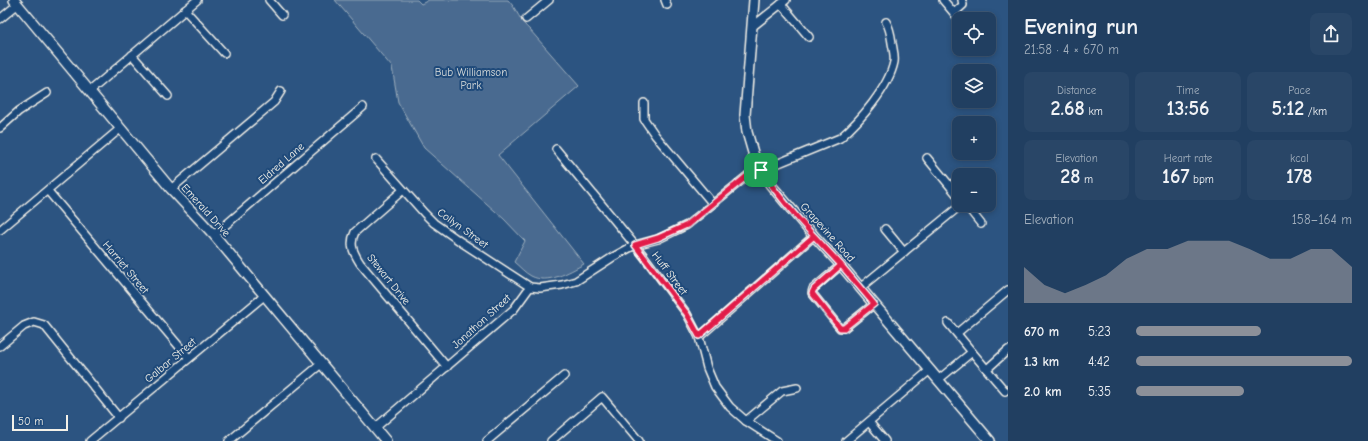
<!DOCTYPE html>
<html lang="en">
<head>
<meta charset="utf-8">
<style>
  :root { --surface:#213f61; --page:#294667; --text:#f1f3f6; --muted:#a2afbd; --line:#3e5876; --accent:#8c9099 }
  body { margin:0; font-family:"Comic Neue",sans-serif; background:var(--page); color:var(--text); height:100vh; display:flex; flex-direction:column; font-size:15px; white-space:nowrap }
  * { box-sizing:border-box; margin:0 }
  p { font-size:13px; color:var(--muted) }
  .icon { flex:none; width:22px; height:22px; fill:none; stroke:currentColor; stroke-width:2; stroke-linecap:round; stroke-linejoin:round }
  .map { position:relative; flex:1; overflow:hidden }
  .details { display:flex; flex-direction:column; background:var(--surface); width:360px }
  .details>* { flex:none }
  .fabs { position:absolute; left:952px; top:12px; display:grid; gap:8px }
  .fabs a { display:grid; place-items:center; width:44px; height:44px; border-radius:8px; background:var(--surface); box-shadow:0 2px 6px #0003,0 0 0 1px var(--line); font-size:20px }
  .scale { position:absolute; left:12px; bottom:10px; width:56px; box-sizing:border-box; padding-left:4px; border:2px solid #f4f1e8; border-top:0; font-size:11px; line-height:14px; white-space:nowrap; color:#f4f1e8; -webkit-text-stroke:3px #1f4a7a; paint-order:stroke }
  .pin { position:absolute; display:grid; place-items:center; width:34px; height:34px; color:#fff; margin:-17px; border-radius:8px; box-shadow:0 2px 6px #0006 }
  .round { display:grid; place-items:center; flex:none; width:42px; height:42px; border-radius:8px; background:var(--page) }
  .headline { display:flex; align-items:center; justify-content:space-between; height:68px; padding:0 16px }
  h1 { font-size:22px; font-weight:600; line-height:30px }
  .figures { display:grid; grid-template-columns:repeat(3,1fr); gap:6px; height:68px; padding:4px 16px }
  .figures div { display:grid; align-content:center; border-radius:8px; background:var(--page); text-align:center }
  .figures b { font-size:20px; font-weight:600 }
  .figures small { font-size:11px; font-weight:400 }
  .figures p { font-size:11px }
  .chart { height:112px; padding:8px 16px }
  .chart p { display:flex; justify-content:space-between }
  .chart svg { width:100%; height:72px; margin-top:4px; fill:var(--accent); opacity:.7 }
  ul { padding:0 16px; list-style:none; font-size:13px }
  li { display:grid; grid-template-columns:64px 48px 1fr; align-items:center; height:30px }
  li i { height:10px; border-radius:5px; background:var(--accent) }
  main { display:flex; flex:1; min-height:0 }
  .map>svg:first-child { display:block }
  .green { fill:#496b90; stroke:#9eaebc }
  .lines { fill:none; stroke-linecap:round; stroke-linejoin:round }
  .minor-casing { stroke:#f4f1e8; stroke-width:10 }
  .major-casing { stroke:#f4f1e8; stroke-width:12 }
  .minor { stroke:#1f4a7a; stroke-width:7 }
  .major { stroke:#1f4a7a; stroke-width:9 }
  .route-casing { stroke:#fff; stroke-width:8 }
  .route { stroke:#e11d48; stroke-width:5 }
  .labels { text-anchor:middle; stroke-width:4; stroke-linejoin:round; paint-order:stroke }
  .park-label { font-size:11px; fill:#dadddb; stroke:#1f4a7a }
  .street-label { font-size:11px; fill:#f4f1e8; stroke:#1f4a7a }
</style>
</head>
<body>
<main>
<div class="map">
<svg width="1008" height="441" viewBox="0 0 1008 441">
  <rect width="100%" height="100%" fill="#2c5481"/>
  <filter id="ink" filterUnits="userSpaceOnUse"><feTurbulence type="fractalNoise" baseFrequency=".025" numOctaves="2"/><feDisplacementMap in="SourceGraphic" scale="8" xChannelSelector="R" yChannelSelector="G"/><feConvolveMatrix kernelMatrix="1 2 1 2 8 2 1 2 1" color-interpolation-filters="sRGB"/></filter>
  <g filter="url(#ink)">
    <path class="green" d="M335,0H417L421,4L429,0H508C517,9 520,22 530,30L579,86L498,155L584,264C569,272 548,285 531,276C525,273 519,266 514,262L525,241L504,219L424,148L398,102L392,67Z"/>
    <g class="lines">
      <g class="minor-casing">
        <g id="minor">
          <path d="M269,0L282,15"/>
          <path d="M665,0L667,5"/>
          <path d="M943,0L959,19"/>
          <path d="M781,4L809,37"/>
          <path d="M185,10L224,53"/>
          <path d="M954,13L963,5L962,0"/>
          <path d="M0,19L18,4"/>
          <path d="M526,19L549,0"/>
          <path d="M752,27L786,0"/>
          <path d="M132,55L168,96"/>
          <path d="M90,91L197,0"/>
          <path d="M644,103V119L655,135L713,204"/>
          <path d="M0,128L19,111L47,93"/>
          <path d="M556,149L643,255L687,314L699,337L707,368L715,387L730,407L746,421L777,441"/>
          <path d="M927,158L959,197"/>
          <path d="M376,159L424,213L434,223L461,242L530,287L540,288L562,285L576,281L613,257L635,245L658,239L687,225L747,176L840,138C860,121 889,87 894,62C895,56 893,49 892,43C891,36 890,28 886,22"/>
          <path d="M171,189L274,102L281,91"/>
          <path d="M403,190L355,232C349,244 353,252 360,263L447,367"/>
          <path d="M48,191L189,358"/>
          <path d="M966,205L981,224"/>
          <path d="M885,229L904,252"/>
          <path d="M0,230L121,128"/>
          <path d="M214,235L363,107"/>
          <path d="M841,265L813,289L812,293L840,328H844L874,304"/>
          <path d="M860,288L961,205"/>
          <path d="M948,323L972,352"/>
          <path d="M957,333L1008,290"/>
          <path d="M699,337L814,236"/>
          <path d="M0,346L24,326L34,322L44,325L119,418"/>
          <path d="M987,369L1008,350"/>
          <path d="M938,380L972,352L1005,391"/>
          <path d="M746,421L782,391L797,388"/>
          <path d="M869,422L885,441"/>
          <path d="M375,428L514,309L530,287"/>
          <path d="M90,441L264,296"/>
          <path d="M229,441L321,364"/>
          <path d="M487,441L564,376"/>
          <path d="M551,441L602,397L639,441"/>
          <path d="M846,441L930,370"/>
        </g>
      </g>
      <g class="major-casing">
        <g id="major">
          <path d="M14,0L171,189L214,235L386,441"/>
          <path d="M754,0L745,115L747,132L754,156L770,184L814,236L841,265L990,441"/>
        </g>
      </g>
      <use href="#minor" class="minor"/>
      <use href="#major" class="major"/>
    </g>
  </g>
  <g class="lines" filter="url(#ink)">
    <g class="route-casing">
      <path id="route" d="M761,170L747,176L687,225L658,238L635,245L687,314L699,336L814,236L841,265L874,304L844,328H840L812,293L814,289L841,265C813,235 783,204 761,170"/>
    </g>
    <use href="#route" class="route"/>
  </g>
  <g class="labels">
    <g class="park-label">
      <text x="471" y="76">Bub Williamson<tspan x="471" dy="13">Park</tspan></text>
    </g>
    <g class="street-label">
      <text transform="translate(281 163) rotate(-41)" y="4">Eldred Lane</text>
      <text transform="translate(206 210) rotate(48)" y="4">Emerald Drive</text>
      <text transform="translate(463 228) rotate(36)" y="4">Collyn Street</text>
      <text transform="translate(828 232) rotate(48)" y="4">Grapevine Road</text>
      <text transform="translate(126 267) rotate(50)" y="4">Harriet Street</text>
      <text transform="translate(670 273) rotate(53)" y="4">Huff Street</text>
      <text transform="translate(389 279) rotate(51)" y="4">Stewart Drive</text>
      <text transform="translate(481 321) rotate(-42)" y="4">Jonathon Street</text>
      <text transform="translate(170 360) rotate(-40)" y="4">Galbar Street</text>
    </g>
  </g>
</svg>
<div class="fabs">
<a><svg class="icon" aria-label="locate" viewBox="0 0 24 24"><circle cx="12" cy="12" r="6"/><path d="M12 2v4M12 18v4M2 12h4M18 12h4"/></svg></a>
<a><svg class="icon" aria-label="layers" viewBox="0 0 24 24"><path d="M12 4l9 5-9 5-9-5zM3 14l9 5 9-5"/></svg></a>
<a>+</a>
<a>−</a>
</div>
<div class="scale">50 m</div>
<div class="pin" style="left:761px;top:170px;background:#1e9e55"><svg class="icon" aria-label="arrive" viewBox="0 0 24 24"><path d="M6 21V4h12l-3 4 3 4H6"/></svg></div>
</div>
<section class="details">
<div class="headline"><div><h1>Evening run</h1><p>21:58 · 4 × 670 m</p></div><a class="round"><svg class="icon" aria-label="share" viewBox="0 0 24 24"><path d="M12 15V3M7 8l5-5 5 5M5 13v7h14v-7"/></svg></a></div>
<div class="figures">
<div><p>Distance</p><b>2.68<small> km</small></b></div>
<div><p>Time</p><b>13:56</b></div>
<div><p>Pace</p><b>5:12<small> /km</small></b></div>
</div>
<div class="figures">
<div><p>Elevation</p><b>28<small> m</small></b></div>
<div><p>Heart rate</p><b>167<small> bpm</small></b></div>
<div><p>kcal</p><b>178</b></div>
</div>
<div class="chart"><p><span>Elevation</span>158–164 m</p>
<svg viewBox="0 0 160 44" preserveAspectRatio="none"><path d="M0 44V22L10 33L20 38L30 33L40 27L50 17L60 11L70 11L80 6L90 6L100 6L110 11L120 17L130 17L140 11L150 11L160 22V44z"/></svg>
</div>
<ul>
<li><b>670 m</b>5:23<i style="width:58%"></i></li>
<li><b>1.3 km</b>4:42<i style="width:100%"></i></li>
<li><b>2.0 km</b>5:35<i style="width:50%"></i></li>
</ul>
</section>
</main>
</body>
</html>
